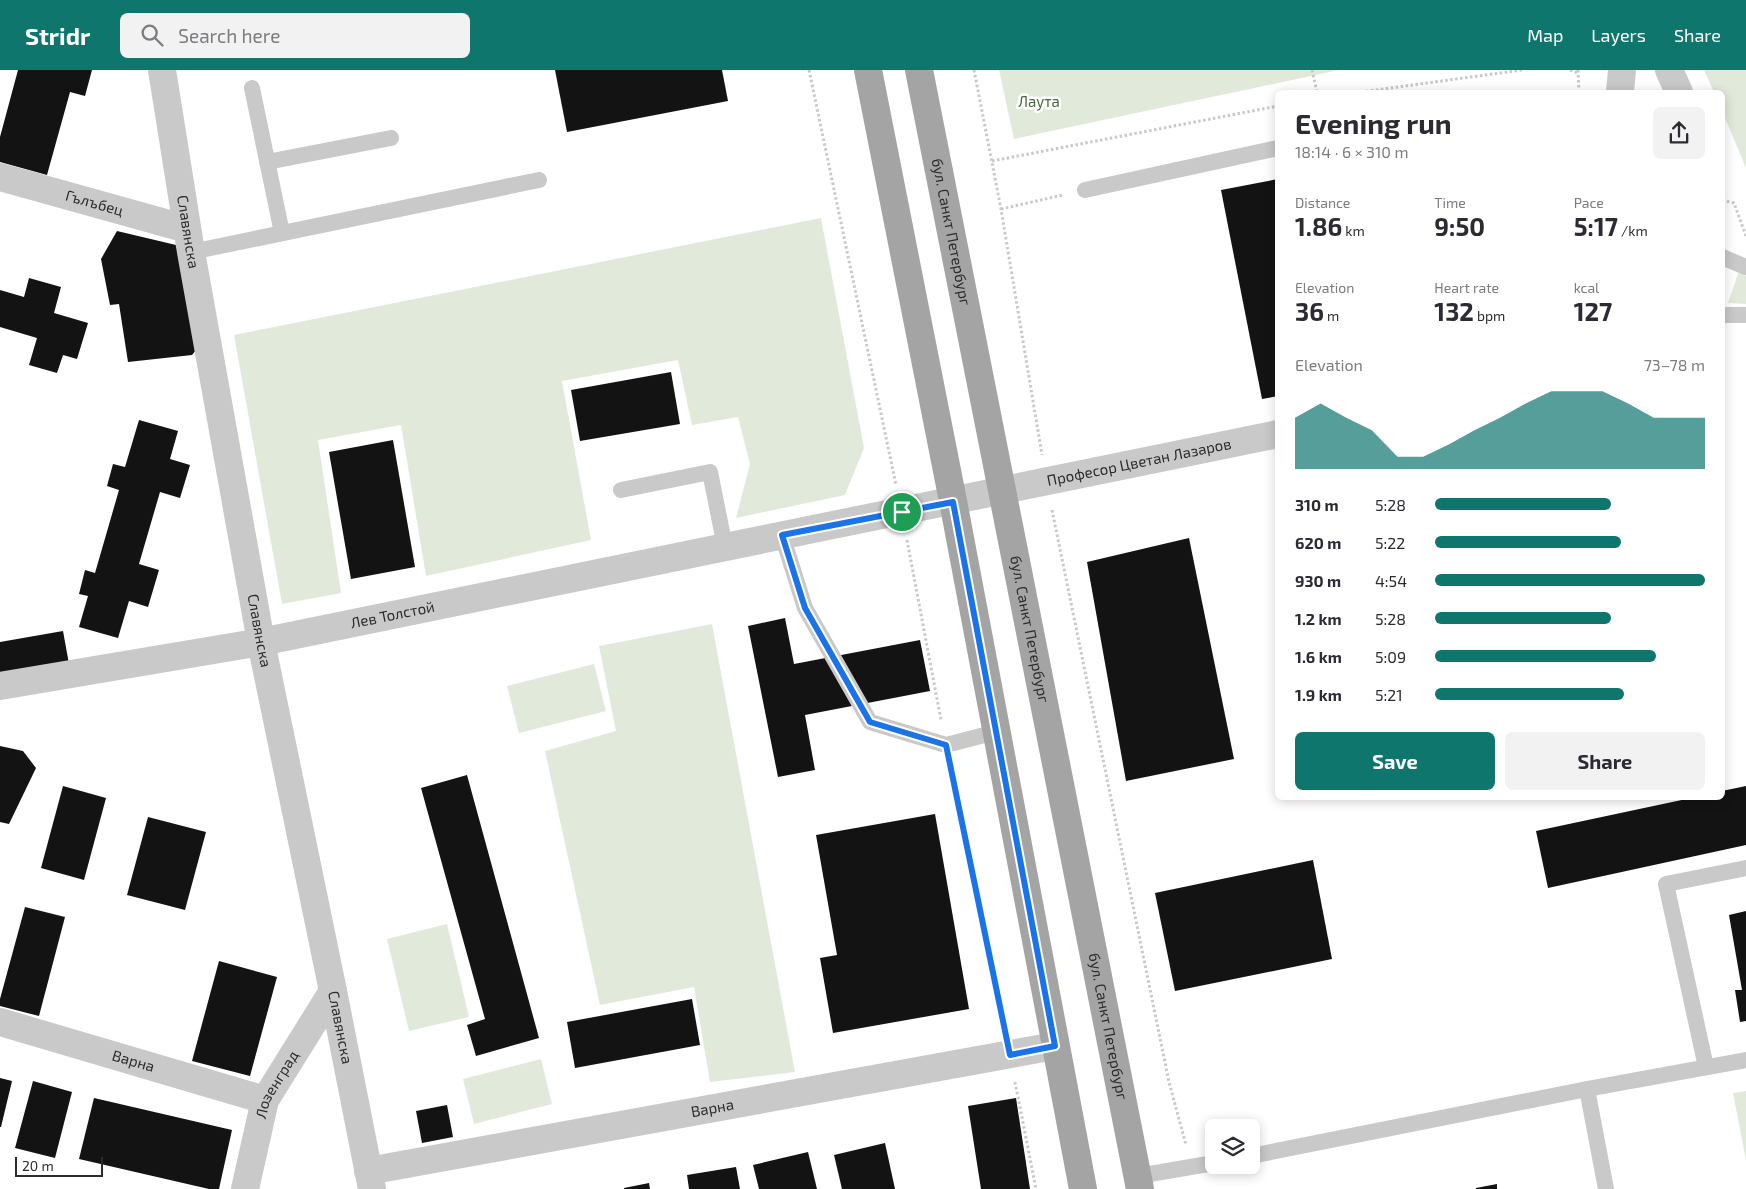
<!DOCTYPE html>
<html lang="en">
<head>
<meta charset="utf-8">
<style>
  :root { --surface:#fff; --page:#f2f2f3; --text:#2b2b33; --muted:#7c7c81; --accent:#0f766e }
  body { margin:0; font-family:"Exo 2",sans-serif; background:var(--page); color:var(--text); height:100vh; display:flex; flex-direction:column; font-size:19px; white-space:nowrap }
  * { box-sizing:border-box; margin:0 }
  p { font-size:16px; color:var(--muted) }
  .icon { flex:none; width:28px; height:28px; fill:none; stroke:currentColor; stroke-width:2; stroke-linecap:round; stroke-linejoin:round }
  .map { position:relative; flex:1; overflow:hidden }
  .drawer { position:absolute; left:1275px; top:20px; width:450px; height:710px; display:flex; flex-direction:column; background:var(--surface); border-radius:8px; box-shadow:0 2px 12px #0003 }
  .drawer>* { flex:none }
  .fabs { position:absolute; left:1205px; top:1049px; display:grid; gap:10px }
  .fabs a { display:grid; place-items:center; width:55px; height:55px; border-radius:8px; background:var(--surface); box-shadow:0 2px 12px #0003; font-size:25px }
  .scale { position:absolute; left:15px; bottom:12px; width:88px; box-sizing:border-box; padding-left:5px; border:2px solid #2c2c2c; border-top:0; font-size:14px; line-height:18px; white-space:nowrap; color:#2c2c2c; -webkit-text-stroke:4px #fff; paint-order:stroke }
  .pin { position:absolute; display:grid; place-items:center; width:42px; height:42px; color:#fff; margin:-21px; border:2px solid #fff; border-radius:50%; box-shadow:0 1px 5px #0007 }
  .round { display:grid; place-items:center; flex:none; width:52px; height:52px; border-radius:8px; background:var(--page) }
  .head { display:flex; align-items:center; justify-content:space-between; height:85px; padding:0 20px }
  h1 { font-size:28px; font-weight:700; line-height:38px }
  .stats { display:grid; grid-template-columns:repeat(3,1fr); gap:8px; height:85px; padding:5px 20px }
  .stats div { display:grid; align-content:center }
  .stats b { font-size:25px; font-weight:700 }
  .stats small { font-size:14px; font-weight:400 }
  .stats p { font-size:14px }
  .chart { height:140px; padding:10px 20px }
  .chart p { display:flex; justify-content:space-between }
  .chart svg { width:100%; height:90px; margin-top:5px; fill:var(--accent); opacity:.7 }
  .cta { display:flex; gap:10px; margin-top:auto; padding:10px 20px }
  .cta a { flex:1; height:58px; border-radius:8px; background:var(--accent); color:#fff; font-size:20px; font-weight:700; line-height:58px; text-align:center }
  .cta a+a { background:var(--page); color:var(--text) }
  ul { padding:0 20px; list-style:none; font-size:16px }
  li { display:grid; grid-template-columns:80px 60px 1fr; align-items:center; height:38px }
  li i { height:12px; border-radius:6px; background:var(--accent) }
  header { display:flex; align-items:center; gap:30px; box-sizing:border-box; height:70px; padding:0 25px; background:var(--accent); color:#fff }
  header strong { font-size:24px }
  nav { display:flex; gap:28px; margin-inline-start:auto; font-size:18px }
  .search { width:350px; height:45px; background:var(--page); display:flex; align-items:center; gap:12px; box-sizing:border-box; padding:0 18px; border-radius:8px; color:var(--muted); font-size:19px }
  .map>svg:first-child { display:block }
  .green { fill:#e1eada }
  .building { fill:#131313 }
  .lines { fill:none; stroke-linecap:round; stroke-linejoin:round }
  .path { stroke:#c9c9c9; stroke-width:3; stroke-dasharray:2.5 2.5; stroke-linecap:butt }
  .service { stroke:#c9c9c9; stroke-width:16 }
  .minor { stroke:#c9c9c9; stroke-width:28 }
  .tertiary { stroke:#c9c9c9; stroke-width:28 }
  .primary { stroke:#a4a4a4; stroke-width:28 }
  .route-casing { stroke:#fff; stroke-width:10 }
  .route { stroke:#1a73e8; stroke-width:6 }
  .labels { text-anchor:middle; stroke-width:5; stroke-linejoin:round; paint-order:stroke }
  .park-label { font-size:15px; fill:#4c673b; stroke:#fff }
  .street-label { font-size:15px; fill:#2c2c2c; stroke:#fff }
</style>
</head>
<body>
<header>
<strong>Stridr</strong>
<div class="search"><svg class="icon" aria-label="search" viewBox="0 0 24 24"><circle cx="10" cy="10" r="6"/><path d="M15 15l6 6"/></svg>Search here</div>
<nav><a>Map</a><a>Layers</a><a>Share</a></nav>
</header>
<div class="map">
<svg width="1746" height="1119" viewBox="0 0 1746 1119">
  <rect width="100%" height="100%" fill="#fff"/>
  <g class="green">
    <path d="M999,0H1339L1014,69Z"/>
    <path d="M1704,0H1746V98L1723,43L1722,22H1714Z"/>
    <path d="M821,148L864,378L845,425L736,448L750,394L738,347L692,355L678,290L562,311L591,470L426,506L401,355L318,370L341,523L282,534L234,265Z"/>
    <path d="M1739,201L1746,206V234L1728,233Z"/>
    <path d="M712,554L795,1002L710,1012L694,917L600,935L545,681L616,661L599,576Z"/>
    <path d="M594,594L606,641L519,663L507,616Z"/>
    <path d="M447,854L469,947L409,961L387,869Z"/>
    <path d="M541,989L552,1034L474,1054L463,1009Z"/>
    <path d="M1746,1021V1090L1733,1023Z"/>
  </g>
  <g class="building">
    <path d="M18,0H92L85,26L70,22L47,105L0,92V67Z"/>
    <path d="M555,0H722L728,31L567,62Z"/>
    <path d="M1278,109V326L1262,329L1221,120Z"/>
    <path d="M117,161L176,175L201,274L192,285L128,292L119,234L110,235L101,189Z"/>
    <path d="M29,208L61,217L54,243L88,253L77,289L63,285L57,303L29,295L37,268L0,257V220L24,227Z"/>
    <path d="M671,302L680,354L580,371L571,320Z"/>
    <path d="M139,350L178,361L170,389L190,395L180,428L160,422L139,494L159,500L148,537L129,531L118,568L79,557L88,526L79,524L85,500L95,503L119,420L107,416L113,394L125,397Z"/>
    <path d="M393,370L415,497L351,509L329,382Z"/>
    <path d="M1189,468L1234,689L1126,711L1087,492Z"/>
    <path d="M785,548L794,594L920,570L930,621L805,645L815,700L778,707L748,556Z"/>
    <path d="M63,561L69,594L0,605V572Z"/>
    <path d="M0,676L23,681L36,698L9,754L0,752Z"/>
    <path d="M467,705L539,968L476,986L467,955L485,949L421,718Z"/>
    <path d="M63,716L106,728L84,810L41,798Z"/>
    <path d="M1746,716V775L1548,818L1536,761L1691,728H1722V721Z"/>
    <path d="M935,744L969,939L833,963L820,888L837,885L816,765Z"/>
    <path d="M148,747L206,762L185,840L127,825Z"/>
    <path d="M1313,790L1332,889L1175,921L1155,823Z"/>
    <path d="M25,837L65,847L39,946L0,936V929Z"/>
    <path d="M1746,841V951L1740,952L1735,920H1742L1729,845Z"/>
    <path d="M219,891L277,907L250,1006L192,991Z"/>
    <path d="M692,929L700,975L575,998L567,952Z"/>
    <path d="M0,1008L12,1011L1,1057H0Z"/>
    <path d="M33,1011L72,1022L55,1088L15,1078Z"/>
    <path d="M94,1028L232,1060L219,1119H209L79,1089Z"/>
    <path d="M1016,1028L1030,1119H981L968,1036Z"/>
    <path d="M447,1035L453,1067L422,1073L416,1041Z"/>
    <path d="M885,1073L895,1119H842L834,1085Z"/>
    <path d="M808,1082L817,1119H759L753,1095Z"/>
    <path d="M736,1097L740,1119H689L687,1105Z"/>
    <path d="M649,1113L650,1119H624V1118Z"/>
    <path d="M1497,1114V1119H1476V1118Z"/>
  </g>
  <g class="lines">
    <g class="path">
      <path d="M809,0L896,415"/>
      <path d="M974,0L1001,139L1042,385"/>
      <path d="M1312,0L1317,22"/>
      <path d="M1570,0L1578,3"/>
      <path d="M1578,0L1579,22"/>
      <path d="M1361,22L1522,0"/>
      <path d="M992,91L1278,36"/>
      <path d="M1722,130L1734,133L1746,166"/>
      <path d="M1001,139L1063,125"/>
      <path d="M1052,440L1169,1012L1186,1075"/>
      <path d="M907,470L941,650"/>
      <path d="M950,696L1004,956"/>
      <path d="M1015,1012L1036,1119"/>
    </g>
    <g class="service">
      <path d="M252,18L282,163"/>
      <path d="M267,92L391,68"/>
      <path d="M1085,120L1278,78"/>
      <path d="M191,182L539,110"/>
      <path d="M1722,187L1746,197"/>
      <path d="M1722,245H1746"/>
      <path d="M621,420L710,402L725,477"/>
      <path d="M782,465L805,538L870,652L946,675L996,662"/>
      <path d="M1706,997L1666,814L1746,798"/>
      <path d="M1587,1019L1606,1119"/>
      <path d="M1251,1086L1587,1019L1746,990"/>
      <path d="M1138,1106L1214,1093"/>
    </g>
    <g class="minor">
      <path id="s1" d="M162,0L191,182L261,572L333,921L372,1119"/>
      <path id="s2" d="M0,107L187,159"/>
      <path id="s3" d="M0,952L265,1030"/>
      <path id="s4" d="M368,1101L1055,976"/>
      <path id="s5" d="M245,1119L265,1030L333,921"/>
    </g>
    <g class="tertiary">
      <path d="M1669,0L1679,22"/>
      <path d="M1620,22L1622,0"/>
      <path id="s6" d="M0,616L261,572L1278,364"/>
    </g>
    <g class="primary">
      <path d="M868,0L953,431L1083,1119"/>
      <path id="s7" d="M919,0L1140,1119"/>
    </g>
  </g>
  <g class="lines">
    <g class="route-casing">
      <path id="route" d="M953,432L1055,976L1010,985L946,675L870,652L805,538L782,465Z"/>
    </g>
    <use href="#route" class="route"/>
  </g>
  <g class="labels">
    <g class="park-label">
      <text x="1039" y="37">Лаута</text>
    </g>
    <g class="street-label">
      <text dy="5" stroke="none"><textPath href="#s2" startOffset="98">Гълъбец</textPath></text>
      <text dy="5" stroke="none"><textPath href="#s1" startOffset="164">Славянска</textPath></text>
      <text dy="5" stroke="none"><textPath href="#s7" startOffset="165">бул. Санкт Петербург</textPath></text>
      <text dy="5" stroke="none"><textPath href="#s6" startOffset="1161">Професор Цветан Лазаров</textPath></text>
      <text dy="5" stroke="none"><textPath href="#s6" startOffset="399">Лев Толстой</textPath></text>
      <text dy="5" stroke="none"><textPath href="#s7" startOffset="570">бул. Санкт Петербург</textPath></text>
      <text dy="5" stroke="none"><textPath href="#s1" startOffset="569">Славянска</textPath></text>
      <text dy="5" stroke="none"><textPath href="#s7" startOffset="975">бул. Санкт Петербург</textPath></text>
      <text dy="5" stroke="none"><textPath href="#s1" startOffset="974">Славянска</textPath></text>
      <text dy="5" stroke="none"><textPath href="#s3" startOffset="139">Варна</textPath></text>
      <text dy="5" stroke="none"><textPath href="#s5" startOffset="110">Лозенград</textPath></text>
      <text dy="5" stroke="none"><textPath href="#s4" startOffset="350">Варна</textPath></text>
    </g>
  </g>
</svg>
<div class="fabs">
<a><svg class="icon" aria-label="layers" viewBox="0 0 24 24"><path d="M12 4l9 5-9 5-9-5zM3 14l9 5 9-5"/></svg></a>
</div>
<div class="scale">20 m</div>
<div class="pin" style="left:902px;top:442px;background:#1e9e55"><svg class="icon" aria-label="arrive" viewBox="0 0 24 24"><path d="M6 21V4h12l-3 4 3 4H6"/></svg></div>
<section class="drawer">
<div class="head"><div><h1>Evening run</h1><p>18:14 · 6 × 310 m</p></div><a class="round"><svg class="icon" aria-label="share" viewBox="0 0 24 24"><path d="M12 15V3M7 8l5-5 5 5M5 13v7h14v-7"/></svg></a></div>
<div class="stats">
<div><p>Distance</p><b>1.86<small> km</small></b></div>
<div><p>Time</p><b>9:50</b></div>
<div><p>Pace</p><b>5:17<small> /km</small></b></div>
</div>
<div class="stats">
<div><p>Elevation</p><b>36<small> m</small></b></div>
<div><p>Heart rate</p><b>132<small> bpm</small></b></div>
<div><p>kcal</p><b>127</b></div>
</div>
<div class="chart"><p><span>Elevation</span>73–78 m</p>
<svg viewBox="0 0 160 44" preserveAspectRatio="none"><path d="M0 44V19L10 12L20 19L30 25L40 38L50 38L60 32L70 25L80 19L90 12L100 6L110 6L120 6L130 12L140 19L150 19L160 19V44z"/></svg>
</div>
<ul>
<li><b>310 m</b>5:28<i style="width:65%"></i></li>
<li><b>620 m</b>5:22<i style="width:69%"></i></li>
<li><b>930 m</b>4:54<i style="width:100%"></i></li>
<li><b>1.2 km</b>5:28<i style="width:65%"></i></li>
<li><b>1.6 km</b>5:09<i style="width:82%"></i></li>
<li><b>1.9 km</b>5:21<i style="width:70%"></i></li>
</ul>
<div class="cta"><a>Save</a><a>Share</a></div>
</section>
</div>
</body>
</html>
